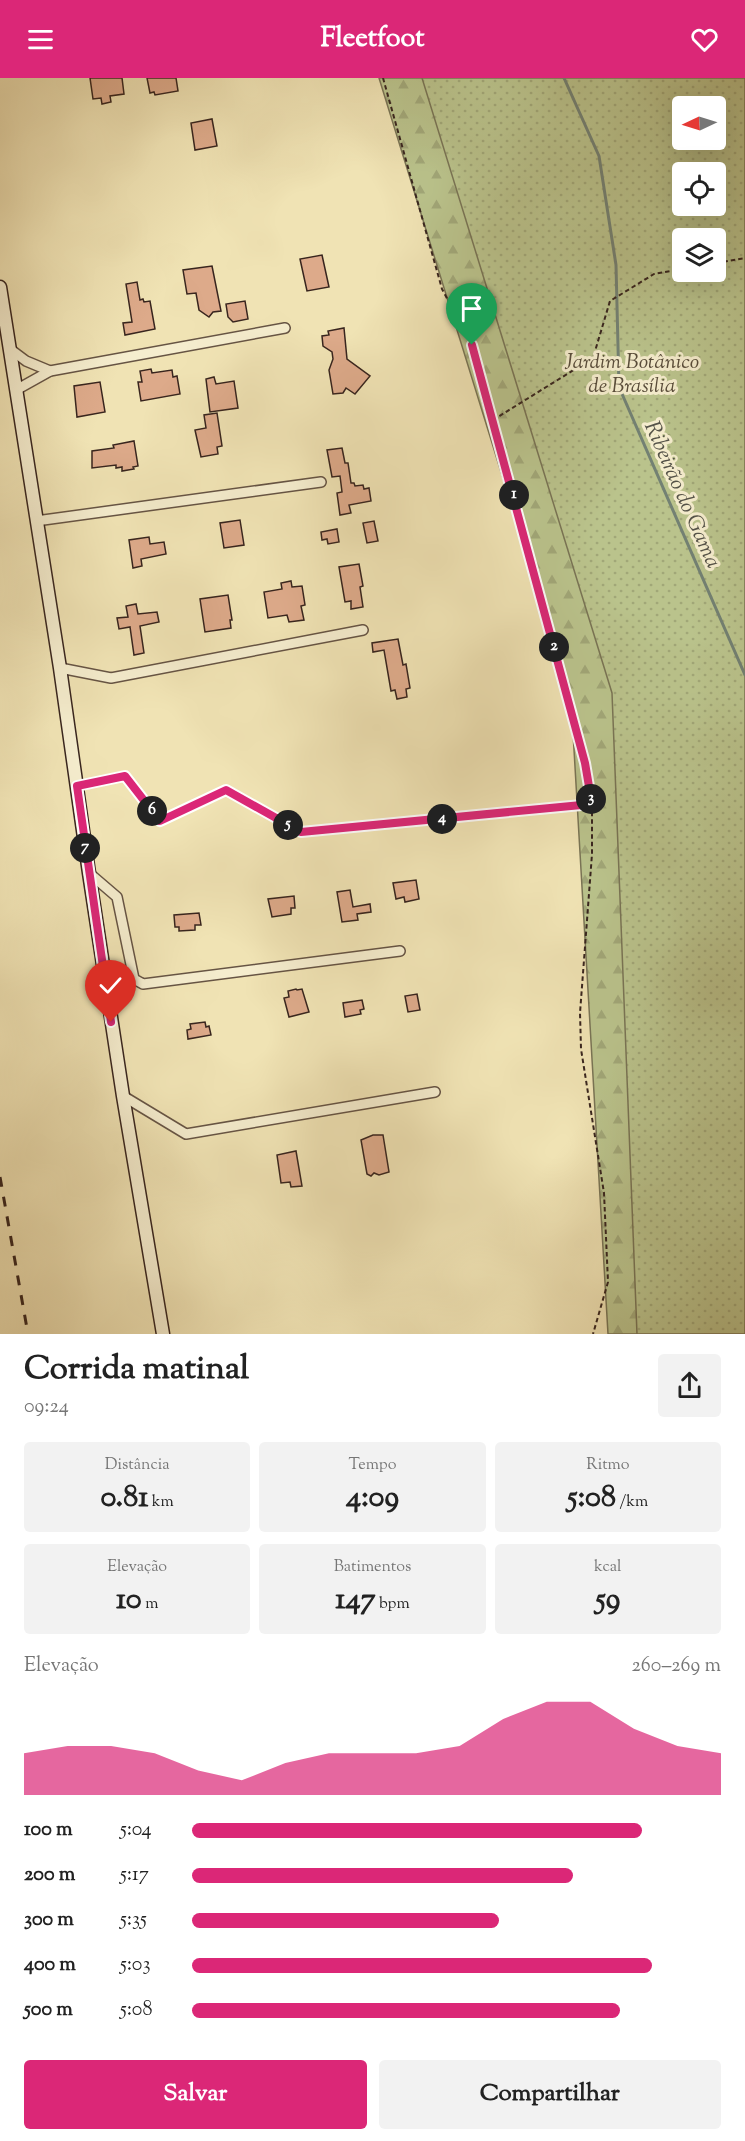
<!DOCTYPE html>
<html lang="pt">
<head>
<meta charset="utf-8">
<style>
  :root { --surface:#fff; --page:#f2f2f2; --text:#222; --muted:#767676; --accent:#db2777 }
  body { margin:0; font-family:"Sorts Mill Goudy",serif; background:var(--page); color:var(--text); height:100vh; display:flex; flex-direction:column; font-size:22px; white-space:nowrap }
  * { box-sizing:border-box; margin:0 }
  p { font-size:20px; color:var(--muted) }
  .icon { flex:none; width:33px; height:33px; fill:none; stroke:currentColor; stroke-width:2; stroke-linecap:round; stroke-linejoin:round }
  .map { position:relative; height:1256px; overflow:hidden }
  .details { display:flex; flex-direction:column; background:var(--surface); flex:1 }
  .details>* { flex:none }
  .needle { width:39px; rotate:266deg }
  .fabs { position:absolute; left:672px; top:18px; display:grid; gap:12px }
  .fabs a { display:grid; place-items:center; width:54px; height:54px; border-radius:6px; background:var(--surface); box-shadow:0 6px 24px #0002; font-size:30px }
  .pin { position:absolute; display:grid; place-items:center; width:51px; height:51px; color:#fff; margin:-62px -26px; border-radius:50% 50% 50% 0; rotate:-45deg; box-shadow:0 0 6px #0007 }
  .pin .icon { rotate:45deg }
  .km { position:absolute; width:30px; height:30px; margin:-15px; border-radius:50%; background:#222; color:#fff; font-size:16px; line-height:30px; text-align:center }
  .round { display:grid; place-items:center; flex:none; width:63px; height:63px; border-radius:6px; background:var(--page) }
  .summary { display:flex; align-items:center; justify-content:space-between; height:102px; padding:0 24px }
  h1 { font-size:33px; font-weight:800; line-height:45px }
  .stats { display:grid; grid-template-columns:repeat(3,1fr); gap:9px; height:102px; padding:6px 24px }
  .stats div { display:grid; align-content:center; border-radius:6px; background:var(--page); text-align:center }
  .stats b { font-size:30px; font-weight:800 }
  .stats small { font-size:16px; font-weight:400 }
  .stats p { font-size:16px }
  .chart { height:168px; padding:12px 24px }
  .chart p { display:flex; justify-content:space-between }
  .chart svg { width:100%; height:108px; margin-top:6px; fill:var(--accent); opacity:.7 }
  .button { display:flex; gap:12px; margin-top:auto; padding:12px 24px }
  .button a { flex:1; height:69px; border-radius:6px; background:var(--accent); color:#fff; font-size:24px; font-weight:800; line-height:69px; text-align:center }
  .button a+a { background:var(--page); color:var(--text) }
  ul { padding:0 24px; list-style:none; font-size:20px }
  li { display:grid; grid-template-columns:96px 72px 1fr; align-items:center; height:45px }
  li i { height:15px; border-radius:8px; background:var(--accent) }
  header { display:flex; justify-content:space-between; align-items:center; height:78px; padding:0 24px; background:var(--accent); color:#fff; font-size:27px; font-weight:800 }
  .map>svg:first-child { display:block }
  .forest { fill:url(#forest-firs); stroke:#797455; stroke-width:1.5; fill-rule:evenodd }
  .park { fill:url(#park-dots); stroke:#797455; stroke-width:1.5; fill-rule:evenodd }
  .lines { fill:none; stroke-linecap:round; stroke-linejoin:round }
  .stream { stroke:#738173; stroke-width:3 }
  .building { fill:#ddaa8a; stroke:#38251e; stroke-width:1.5 }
  .street-casing { stroke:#665444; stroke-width:12 }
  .secondary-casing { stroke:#38251e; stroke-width:15 }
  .path { stroke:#38251e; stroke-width:2; stroke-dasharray:4.5 3; stroke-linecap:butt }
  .street { stroke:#f5edce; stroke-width:9 }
  .secondary { stroke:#f5edce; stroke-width:12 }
  .rail { stroke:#38251e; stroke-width:3; stroke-dasharray:10 10; stroke-linecap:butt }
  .route-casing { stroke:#fff; stroke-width:12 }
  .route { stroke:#db2777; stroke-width:8 }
  .labels { text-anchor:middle; stroke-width:6; stroke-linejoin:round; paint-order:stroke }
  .park-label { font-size:21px; font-style:italic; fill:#584c3a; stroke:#f5edce }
  .water-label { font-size:22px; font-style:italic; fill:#555349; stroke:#f5edce }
</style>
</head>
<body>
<header><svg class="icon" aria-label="menu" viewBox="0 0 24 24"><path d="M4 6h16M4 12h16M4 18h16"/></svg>Fleetfoot<svg class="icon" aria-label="heart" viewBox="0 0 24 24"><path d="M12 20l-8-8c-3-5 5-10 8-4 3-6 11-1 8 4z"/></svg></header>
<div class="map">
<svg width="745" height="1256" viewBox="0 0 745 1256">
  <defs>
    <pattern id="forest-firs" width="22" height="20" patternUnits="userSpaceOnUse" patternTransform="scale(1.5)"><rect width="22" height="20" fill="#bac38c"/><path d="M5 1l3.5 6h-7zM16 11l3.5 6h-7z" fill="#a1a778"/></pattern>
    <pattern id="park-dots" width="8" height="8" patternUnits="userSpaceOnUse" patternTransform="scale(1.5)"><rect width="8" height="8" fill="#bac38c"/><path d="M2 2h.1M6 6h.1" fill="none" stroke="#a1a778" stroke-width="1.8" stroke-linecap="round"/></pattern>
  </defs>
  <rect width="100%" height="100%" fill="#f0e3b4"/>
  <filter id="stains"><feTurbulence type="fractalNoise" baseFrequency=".00333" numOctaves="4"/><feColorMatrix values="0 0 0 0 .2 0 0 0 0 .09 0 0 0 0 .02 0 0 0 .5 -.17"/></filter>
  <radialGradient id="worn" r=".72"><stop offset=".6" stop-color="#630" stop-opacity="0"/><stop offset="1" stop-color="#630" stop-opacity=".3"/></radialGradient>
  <path class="forest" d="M379,0H745V1256H608L571,620ZM682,28H716V62H682ZM682,94H716V128H682ZM682,160H716V194H682Z"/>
  <path class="park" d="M422,0H745V1256H637L612,615ZM682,28H716V62H682ZM682,94H716V128H682ZM682,160H716V194H682Z"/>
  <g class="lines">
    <path class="stream" d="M564,0L599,78L616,187L619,309L745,597"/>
  </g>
  <g class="building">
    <path d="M90,0H122L124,16L110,18L111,24L102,26L101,20L93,21Z"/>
    <path d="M147,0H176L178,13L155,17L154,14L150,15Z"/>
    <path d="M212,41L217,68L195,72L191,45Z"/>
    <path d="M322,177L329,209L307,213L300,181Z"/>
    <path d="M212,188L221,233L213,234L209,239L199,232L196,215L187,216L183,192Z"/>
    <path d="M137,204L140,222L143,221L144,224L150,223L155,251L125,257L123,245L132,244L126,206Z"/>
    <path d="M245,223L248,241L233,244L228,239L226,226Z"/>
    <path d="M344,250L347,281L370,298L355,316L346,310L343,315L333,316L329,292L333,281L332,274L323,268L322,258L329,257L328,253Z"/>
    <path d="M151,291L152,295L172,292L173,299L177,298L180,316L141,323L138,304H142L140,293Z"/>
    <path d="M214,299L216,306L234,303L238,330L210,334L206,301Z"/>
    <path d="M100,304L105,334L77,339L74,308Z"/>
    <path d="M217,335L222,368L217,369L218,376L201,379L195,352L206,350L204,337Z"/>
    <path d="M134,363L138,388L133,389L134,391L122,393V389L116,390V387L92,390V373L114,370L113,367Z"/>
    <path d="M342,370L345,385H348L351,405H354L355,408L363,407L364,411L369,410L371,423L349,427L351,435L340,437L337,415L342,414L340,398L332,399L327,372Z"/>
    <path d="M240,442L244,467L224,470L220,445Z"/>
    <path d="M374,443L378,463L367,465L363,445Z"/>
    <path d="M337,451L339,464L328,466L327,461L322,462L321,454Z"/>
    <path d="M149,459L150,466L164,464L166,476L141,481L142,488L133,490L129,462Z"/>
    <path d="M359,486L363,508L360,509L363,529L351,531V523L345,524L339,489Z"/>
    <path d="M291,503L292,509L302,508L305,527L301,528L304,542L289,544L287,537L268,540L264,514L282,511L281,505Z"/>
    <path d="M228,517L232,542H230L231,550L205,554L200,521Z"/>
    <path d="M136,526L138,536L157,534L159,544L140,548L144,575L134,577L130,549L119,551L117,540L128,539L126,528Z"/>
    <path d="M398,561L403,587L406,586L410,610L406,611L407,619L397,621L395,612L391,613L384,572L373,574L372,565Z"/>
    <path d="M416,802L419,821L405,824L404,819L396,821L393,805Z"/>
    <path d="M350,812L353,829L370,826L371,834L357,836L358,842L342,844L337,814Z"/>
    <path d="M294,818L295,830H291V836L272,839L268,821Z"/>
    <path d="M199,835L201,847H195V852L179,853V849H175L174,837Z"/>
    <path d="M296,911L297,912L302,911L309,934L289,939L284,920L289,919L288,913Z"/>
    <path d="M417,916L420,932L408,934L405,918Z"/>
    <path d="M362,922L364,931L360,932L361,936L345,939L343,925Z"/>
    <path d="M205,944L206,949L209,948L211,957L188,961L187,952L191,951L190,946Z"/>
    <path d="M373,1057H383L389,1094L379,1097L374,1095L371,1098L367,1096L361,1062Z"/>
    <path d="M296,1073L302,1108L291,1109L290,1104L281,1105L277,1077Z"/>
  </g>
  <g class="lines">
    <g class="street-casing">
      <g id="street">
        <path d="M10,271L26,283L50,293"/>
        <path d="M16,312L50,293L285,250"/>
        <path d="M36,443L321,404"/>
        <path d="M60,590L111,600L363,552"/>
        <path d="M89,795L117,819L134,901L143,906L400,873"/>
        <path d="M123,1018L186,1056L435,1014"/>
      </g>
    </g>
    <g class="secondary-casing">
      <path id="secondary" d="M0,209L60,590L89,795L123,1018L163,1256"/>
    </g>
    <g class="path">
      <path d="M383,0L442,211L472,267L585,685L592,726V776L580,935L581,971L604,1115L608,1204L593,1256"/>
      <path d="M716,185L745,180"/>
      <path d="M493,342L593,280L610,223L654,196L682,191"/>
      <path d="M88,705L125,698L160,743L226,712L301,754L592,726"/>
    </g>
    <use href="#street" class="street"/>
    <use href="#secondary" class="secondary"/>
    <path class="rail" d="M0,1099L28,1256"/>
  </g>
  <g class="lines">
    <g class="route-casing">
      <path id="route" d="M111,944L77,708L125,698L160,743L226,712L301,754L592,726L585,685L472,267"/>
    </g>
    <use href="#route" class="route"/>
  </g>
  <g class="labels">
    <g class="park-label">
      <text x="632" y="290">Jardim Botânico<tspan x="632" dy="24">de Brasília</tspan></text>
    </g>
    <g class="water-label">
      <text transform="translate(684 416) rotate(66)" y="8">Ribeirão do Gama</text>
    </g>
  </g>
  <rect width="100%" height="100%" filter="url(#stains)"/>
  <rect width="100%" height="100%" fill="url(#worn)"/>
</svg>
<div class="fabs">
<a><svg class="needle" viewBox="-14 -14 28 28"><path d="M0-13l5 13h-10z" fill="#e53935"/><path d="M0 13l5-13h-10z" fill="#767676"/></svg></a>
<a><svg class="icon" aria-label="locate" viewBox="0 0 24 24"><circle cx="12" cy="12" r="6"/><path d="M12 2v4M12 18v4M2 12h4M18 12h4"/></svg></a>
<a><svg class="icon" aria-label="layers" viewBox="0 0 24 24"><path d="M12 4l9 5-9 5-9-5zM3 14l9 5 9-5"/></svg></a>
</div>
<div class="pin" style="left:472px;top:267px;background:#1e9e55"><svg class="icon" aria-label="arrive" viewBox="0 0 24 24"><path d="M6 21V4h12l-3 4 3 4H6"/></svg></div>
<div class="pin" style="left:111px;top:944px;background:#d93025"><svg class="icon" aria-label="check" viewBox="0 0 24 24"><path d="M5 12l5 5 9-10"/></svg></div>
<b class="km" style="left:514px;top:417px">1</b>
<b class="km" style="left:554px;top:569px">2</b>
<b class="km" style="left:591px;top:721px">3</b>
<b class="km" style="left:442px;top:741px">4</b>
<b class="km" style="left:288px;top:747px">5</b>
<b class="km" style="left:152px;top:733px">6</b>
<b class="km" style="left:85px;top:770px">7</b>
</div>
<section class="details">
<div class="summary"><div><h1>Corrida matinal</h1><p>09:24</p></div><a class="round"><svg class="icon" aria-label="share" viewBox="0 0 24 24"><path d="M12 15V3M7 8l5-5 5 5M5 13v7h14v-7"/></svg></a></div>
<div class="stats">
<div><p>Distância</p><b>0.81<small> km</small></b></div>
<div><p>Tempo</p><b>4:09</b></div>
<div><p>Ritmo</p><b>5:08<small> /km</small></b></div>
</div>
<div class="stats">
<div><p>Elevação</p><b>10<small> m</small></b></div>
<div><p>Batimentos</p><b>147<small> bpm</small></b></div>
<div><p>kcal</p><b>59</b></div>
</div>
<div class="chart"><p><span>Elevação</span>260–269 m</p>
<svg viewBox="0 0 160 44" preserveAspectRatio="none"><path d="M0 44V27L10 24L20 24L30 27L40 34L50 38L60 31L70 27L80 27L90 27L100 24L110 13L120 6L130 6L140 17L150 24L160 27V44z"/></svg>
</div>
<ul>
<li><b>100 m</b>5:04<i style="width:85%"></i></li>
<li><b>200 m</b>5:17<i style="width:72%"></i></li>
<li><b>300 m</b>5:35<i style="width:58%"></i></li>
<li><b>400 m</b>5:03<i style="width:87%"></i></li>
<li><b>500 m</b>5:08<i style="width:81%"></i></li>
</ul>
<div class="button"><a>Salvar</a><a>Compartilhar</a></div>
</section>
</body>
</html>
